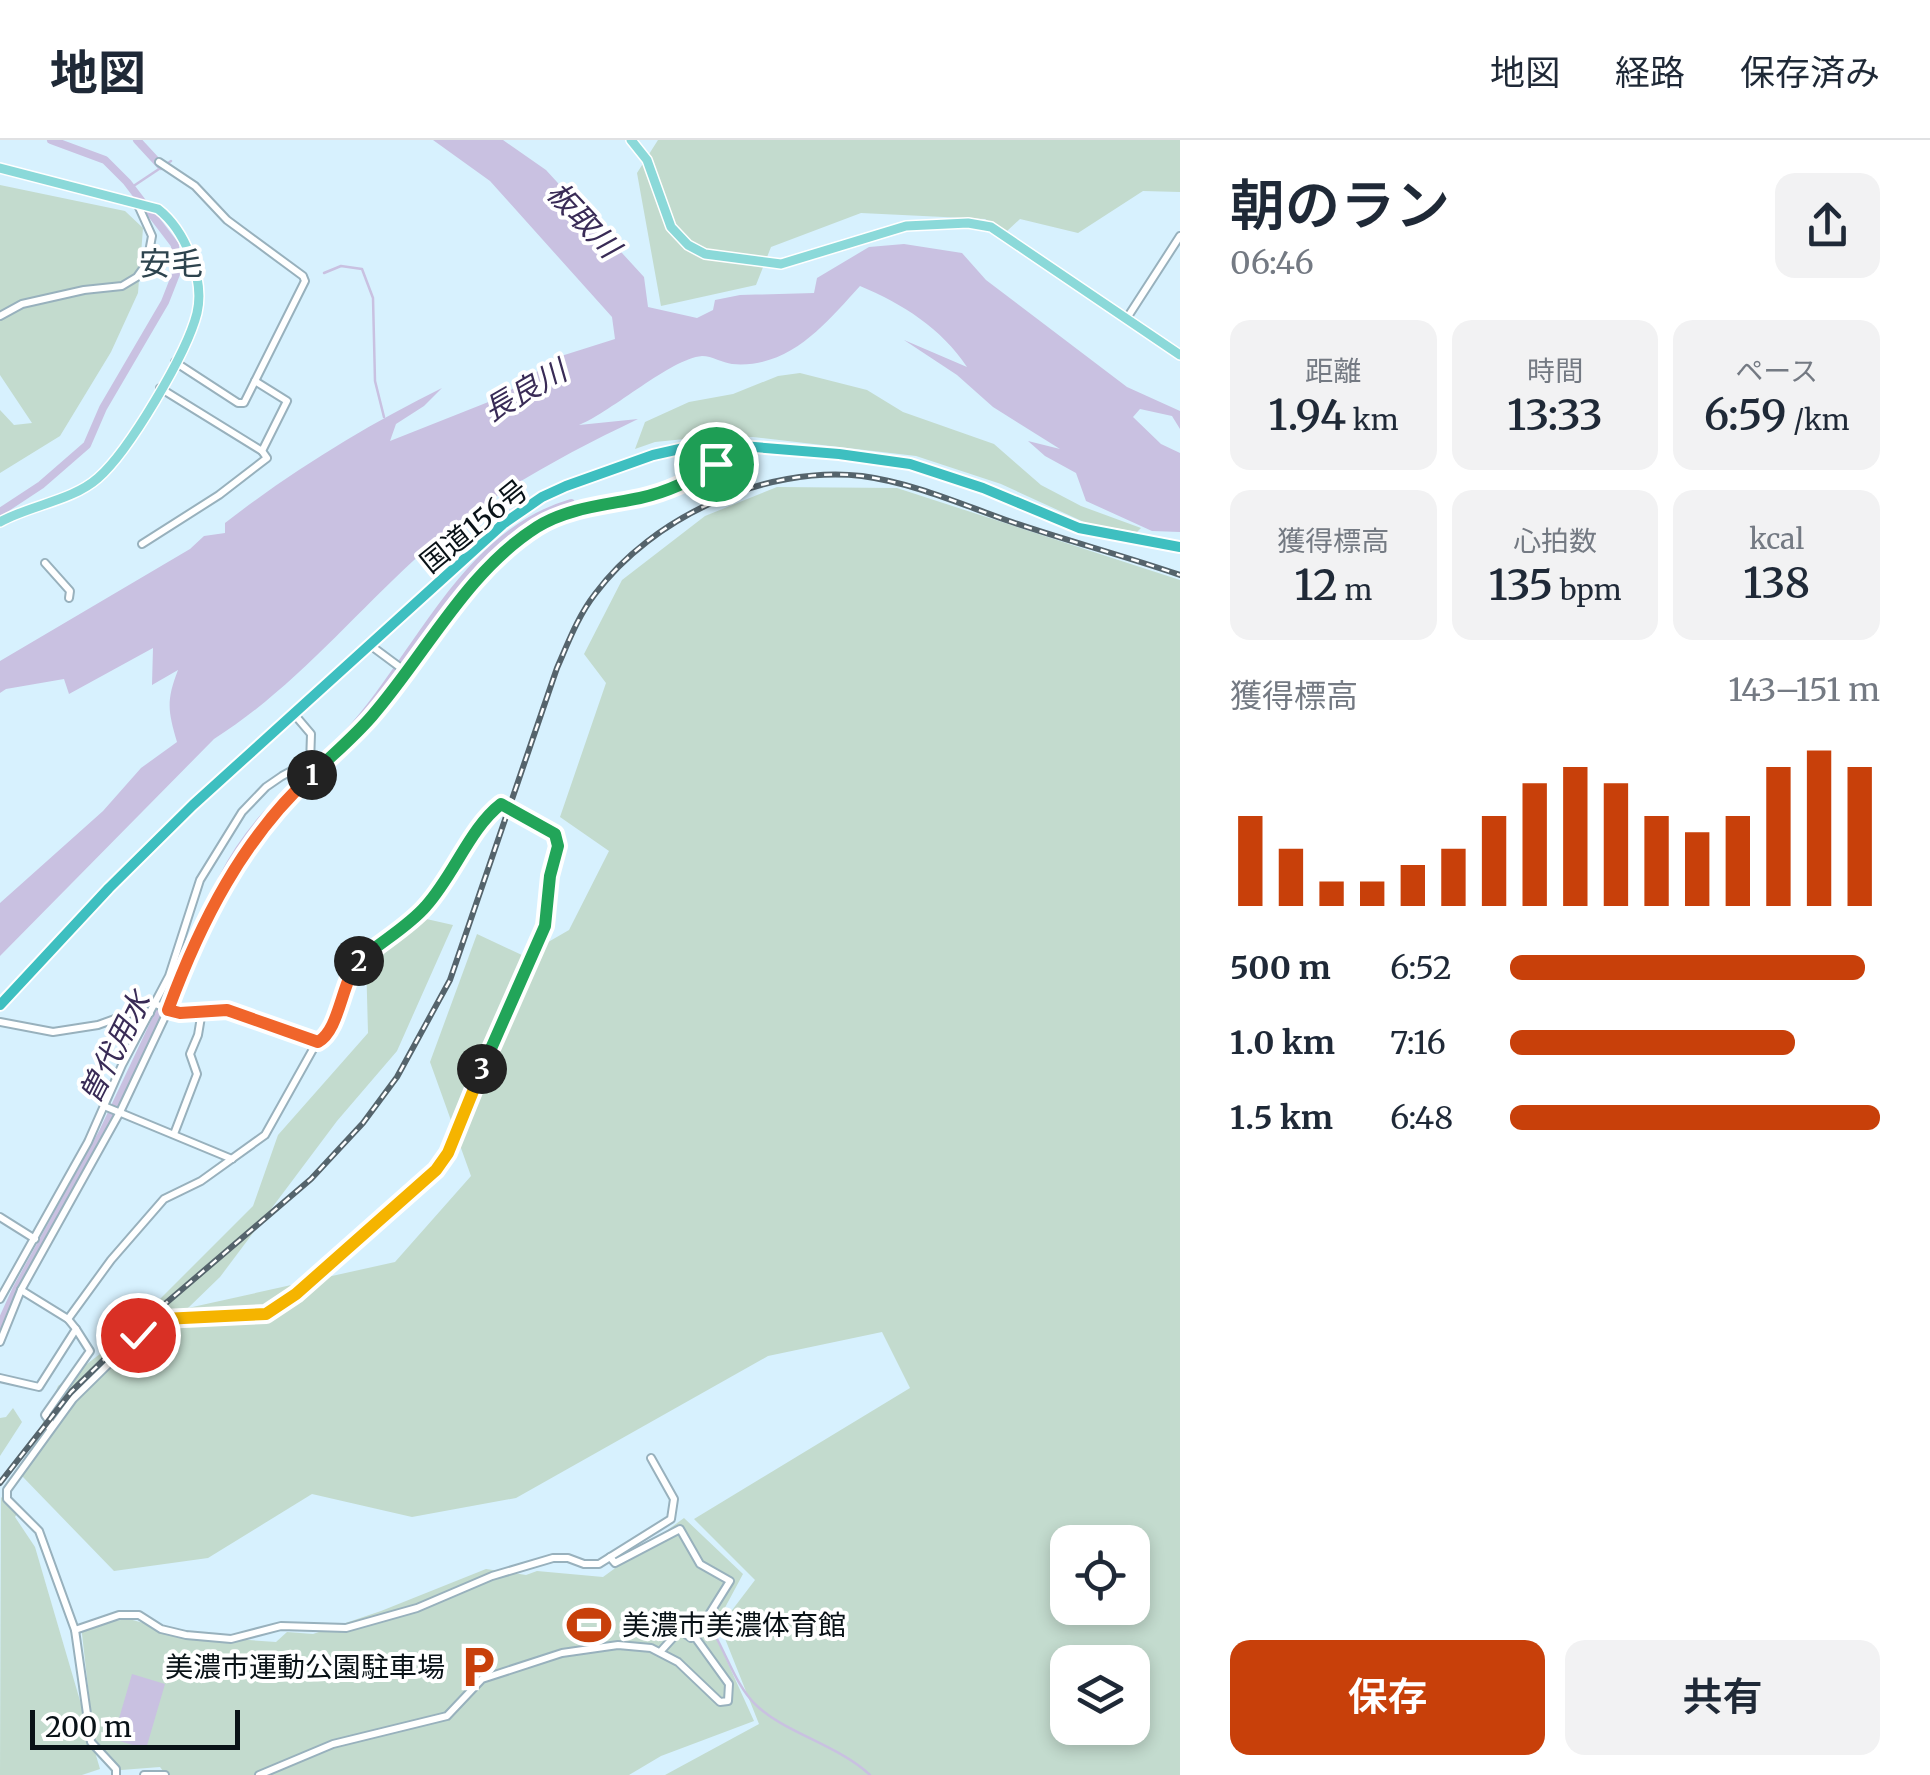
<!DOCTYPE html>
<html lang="ja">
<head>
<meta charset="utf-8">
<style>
  :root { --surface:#fff; --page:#f2f2f3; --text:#1f2937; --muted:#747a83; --line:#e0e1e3; --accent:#c8400a }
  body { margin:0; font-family:Merriweather,"Noto Sans JP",serif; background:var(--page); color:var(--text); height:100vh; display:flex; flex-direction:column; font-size:38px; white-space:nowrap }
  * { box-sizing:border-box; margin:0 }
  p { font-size:32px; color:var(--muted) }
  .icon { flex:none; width:55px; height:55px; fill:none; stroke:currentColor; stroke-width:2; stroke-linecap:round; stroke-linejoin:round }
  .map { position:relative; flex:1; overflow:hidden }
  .panel { display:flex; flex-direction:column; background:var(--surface); width:750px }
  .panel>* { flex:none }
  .fabs { position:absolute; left:1050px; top:1385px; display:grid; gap:20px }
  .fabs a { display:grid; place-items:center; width:100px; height:100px; border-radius:20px; background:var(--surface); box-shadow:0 5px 15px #0003; font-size:50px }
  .scale { position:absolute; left:30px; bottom:25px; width:210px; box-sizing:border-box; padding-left:10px; border:5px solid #091217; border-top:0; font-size:28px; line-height:35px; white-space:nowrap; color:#091217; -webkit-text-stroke:8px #fff; paint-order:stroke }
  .pin { position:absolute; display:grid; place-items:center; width:85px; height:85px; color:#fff; margin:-42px; border:5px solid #fff; border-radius:50%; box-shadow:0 2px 10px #0007 }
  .km { position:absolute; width:50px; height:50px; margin:-25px; border-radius:50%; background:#222; color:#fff; font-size:28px; line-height:50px; text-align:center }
  .round { display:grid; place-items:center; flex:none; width:105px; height:105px; border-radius:20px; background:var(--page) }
  .headline { display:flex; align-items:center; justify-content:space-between; height:170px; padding:0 50px }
  h1 { font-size:55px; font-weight:600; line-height:75px }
  .metrics { display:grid; grid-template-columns:repeat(3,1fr); gap:15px; height:170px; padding:10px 50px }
  .metrics div { display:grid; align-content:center; border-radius:20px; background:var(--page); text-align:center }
  .metrics b { font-size:42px; font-weight:600 }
  .metrics small { font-size:28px; font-weight:400 }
  .metrics p { font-size:28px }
  .chart { height:280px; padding:20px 50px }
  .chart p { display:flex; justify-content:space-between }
  .chart svg { width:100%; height:180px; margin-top:10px; stroke:var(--accent); stroke-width:6 }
  .action { display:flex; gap:20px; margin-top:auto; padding:20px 50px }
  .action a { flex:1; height:115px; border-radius:20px; background:var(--accent); color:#fff; font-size:40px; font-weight:600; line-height:115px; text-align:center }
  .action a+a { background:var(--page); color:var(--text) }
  ul { padding:0 50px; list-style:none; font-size:32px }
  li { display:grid; grid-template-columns:160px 120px 1fr; align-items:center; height:75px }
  li i { height:25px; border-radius:12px; background:var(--accent) }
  header { display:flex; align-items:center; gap:60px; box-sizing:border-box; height:140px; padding:0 50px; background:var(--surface); border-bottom:2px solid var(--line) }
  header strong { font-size:48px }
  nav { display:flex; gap:55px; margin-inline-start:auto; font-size:35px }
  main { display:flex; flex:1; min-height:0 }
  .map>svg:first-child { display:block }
  .green { fill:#c3dbce; fill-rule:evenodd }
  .water { fill:#c9c1e1 }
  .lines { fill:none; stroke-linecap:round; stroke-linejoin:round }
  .stream { stroke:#c9c1e1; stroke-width:2.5 }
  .canal { stroke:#c9c1e1; stroke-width:8 }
  .minor-casing { stroke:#98b1bd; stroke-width:10 }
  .major-casing { stroke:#fff; stroke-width:12 }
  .highway-casing { stroke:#fff; stroke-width:14 }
  .minor { stroke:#fff; stroke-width:6 }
  .major { stroke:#8bd9d9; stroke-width:9 }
  .highway { stroke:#3ebfc0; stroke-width:10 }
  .rail-casing { stroke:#55646c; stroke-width:6 }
  .rail { stroke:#fff; stroke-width:2.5; stroke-dasharray:8; stroke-linecap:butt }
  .split-1-casing { stroke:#fff; stroke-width:20 }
  .split-2-casing { stroke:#fff; stroke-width:20 }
  .split-3-casing { stroke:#fff; stroke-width:20 }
  .split-4-casing { stroke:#fff; stroke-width:20 }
  .split-1 { stroke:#22a559; stroke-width:12 }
  .split-2 { stroke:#f0652b; stroke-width:12 }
  .split-3 { stroke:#22a559; stroke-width:12 }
  .split-4 { stroke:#f5b400; stroke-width:12 }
  .labels { text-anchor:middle; stroke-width:8; stroke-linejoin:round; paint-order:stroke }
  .street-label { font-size:28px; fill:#091217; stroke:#fff }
  .poi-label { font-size:28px; fill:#091217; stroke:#fff; text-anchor:start }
  .water-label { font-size:30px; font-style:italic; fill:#392b56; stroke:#fff }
  .quarter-label { font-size:32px; fill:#2d434d; stroke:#fff }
</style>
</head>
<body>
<header>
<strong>地図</strong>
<nav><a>地図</a><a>経路</a><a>保存済み</a></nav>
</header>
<main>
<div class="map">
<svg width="1180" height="1635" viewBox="0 0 1180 1635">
  <rect width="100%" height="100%" fill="#d7f1fe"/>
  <g class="green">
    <path d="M658,0H1180V52L1143,51L1078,93L1020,79L1006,92L985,79L861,73L771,107L756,145L661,166L637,33Z"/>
    <path d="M0,45L125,71L143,88L138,153L111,212L60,296L0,333V270L14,285L32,283L0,235Z"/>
    <path d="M800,233L867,250L903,272L994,304L1041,345L1081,366L1141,388L1137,392L1086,383L1001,344L916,316L753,297L695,298L655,302L635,309L645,282L689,262L733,254L778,236Z"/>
    <path d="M777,347L897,348L1180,440V1635H665L759,1584L720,1486L755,1440L694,1379L910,1248L882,1192L768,1216L516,1358L412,1377L312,1354L208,1418L114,1431L21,1335L58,1246L121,1198L253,1066L278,995L368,893L366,818L422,778L453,785L397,911L337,981L220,1137L188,1168L395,1122L471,1036L430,922L477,794L524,816L569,790L609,711L560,677L606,543L584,514L622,440L705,376ZM1068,1402H1132V1468H1068ZM1068,1522H1132V1588H1068Z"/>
    <path d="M13,1268L22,1282L0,1316V1278L6,1277Z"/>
    <path d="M1,1357L18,1372L15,1377L35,1407L100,1629L82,1635H0Z"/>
    <path d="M684,1378L743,1434L713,1490L754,1581L661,1616L629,1635H166L160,1627L121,1630L94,1600L81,1485L129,1479L191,1496L276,1502L287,1492L313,1494L381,1471L486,1429L526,1435L537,1431L603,1437Z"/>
  </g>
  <g class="water">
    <path d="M433,0H503L546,30L633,125L644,137L648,167L697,178L713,170L715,160L740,155L814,153L817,138L869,107L904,104L962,113L986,140L1127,247L1180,271V289L1172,276L1140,269L1133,277L1161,304L1180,313V392L1152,391L1086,361L1076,333L1045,316L1028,301L1060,309L993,267L957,235L904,200L967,227C941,188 903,164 860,146C826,183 790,229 732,224C723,223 712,216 702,216C670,219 613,271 579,285L638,279C557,318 479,360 413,421C348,481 290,551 214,599L0,816V763L103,671L141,628L177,602C168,571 166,561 178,530L152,545L153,508L69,554L64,539L6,549L0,553V521L190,409L204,396L225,393V383C292,331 365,286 442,248L424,266L396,284L390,301L501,257L558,217L615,199L612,177L490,41Z"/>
    <path d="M132,1534L165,1544L146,1609L113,1599Z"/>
  </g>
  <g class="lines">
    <g class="stream">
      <path d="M132,47L171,21"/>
      <path d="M324,133L341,126L362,129L373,158L375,241L384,277"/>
      <path d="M716,1497C728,1519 738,1548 756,1565C785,1593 838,1605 870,1635"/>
    </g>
    <g class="canal">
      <path d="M137,0L161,26"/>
      <path d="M0,372L41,345L87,305L103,268L165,162L176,134L175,105L127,42L105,20L51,0"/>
      <path d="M0,1185L17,1148L103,992L223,737C257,671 299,646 347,594C417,519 464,394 571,363"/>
    </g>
    <g class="minor-casing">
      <g id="minor">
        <path d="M159,22L195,46L227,80L303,136L305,141L244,263H238L175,222"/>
        <path d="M0,176L22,164L84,150L122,146L137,137L147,123L152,96L137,63"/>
        <path d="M1127,178L1180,96"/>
        <path d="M160,248L262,311L287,261L255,241"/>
        <path d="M142,404L219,355L267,318L262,311"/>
        <path d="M45,423L70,451L69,458"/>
        <path d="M370,505L405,531"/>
        <path d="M294,574L311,594L310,624"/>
        <path d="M0,882L53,892L98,885L134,872L150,873"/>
        <path d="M104,966L232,1019"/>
        <path d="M174,994L197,934L190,914L198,895L202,871"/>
        <path d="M0,1077L35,1099"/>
        <path d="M0,1159L88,1002L122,925L169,836L200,740L242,672L266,647L282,636L304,624L324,623L350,601L479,439L504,412L539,385L573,372L644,357L676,346L721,320L723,306"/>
        <path d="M68,1179L111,1120L164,1059L201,1041L265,995L317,902"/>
        <path d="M0,1202L21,1150L120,972L238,722L278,668L323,624"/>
        <path d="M0,1238L39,1247L76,1189L68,1179L21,1150"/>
        <path d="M49,1287L50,1282L45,1275L90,1211L76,1189"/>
        <path d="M610,1417L615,1423L680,1389L700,1424L730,1441L695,1497"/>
        <path d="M75,1490L119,1475H139L161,1489L186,1495L231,1499L281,1486L346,1488L417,1468L492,1436L553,1418H568L584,1424H599L671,1379L674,1359L651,1318"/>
        <path d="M116,1635V1629L91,1602L75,1490L39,1391L7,1359V1350L73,1259L138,1195L163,1179L266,1174L296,1154L436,1029L448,1013L545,786L550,736L558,706L555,694L507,665L501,663C467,690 455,738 424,769C403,790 370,802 353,827C339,849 341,889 318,902L227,870L180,873L155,864"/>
        <path d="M144,1635H165"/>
        <path d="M259,1635L333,1604L447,1576L482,1539L562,1513L618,1505L651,1508L678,1522L720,1562L728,1561L729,1544L695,1497L691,1498L680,1490L660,1512"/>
      </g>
    </g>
    <g class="major-casing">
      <g id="major">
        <path d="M631,0L647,20L671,87L688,105L705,114L781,124L906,86L968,83L991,87L1180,215"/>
        <path d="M0,28L158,69C185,90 205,139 197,173C187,213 129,311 98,338C72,361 30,365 0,382"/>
      </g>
    </g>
    <g class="highway-casing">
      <path id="highway" d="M0,865L109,748L193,665L503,384L542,357L566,346L653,315L684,308L730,305L839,314L910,324L983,348L1079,388L1180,407"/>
    </g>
    <use href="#minor" class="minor"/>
    <use href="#major" class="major"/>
    <use href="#highway" class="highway"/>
    <g class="rail-casing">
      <path id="rail" d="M0,1343L71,1252L131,1193L311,1039L363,983L397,937L450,840L557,528C568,503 578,476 595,454C652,377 765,325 862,336C913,343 958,363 1006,380C1064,400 1122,415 1180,435"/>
    </g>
    <use href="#rail" class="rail"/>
  </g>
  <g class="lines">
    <g class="split-1-casing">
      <path id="split-1" d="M312,635C332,615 353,598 372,576C426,514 466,432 537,387C567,368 606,365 640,358C667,352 693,340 716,324"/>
    </g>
    <g class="split-2-casing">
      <path id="split-2" d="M312,635C243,698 200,783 168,870L180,873L227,870L318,902C340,890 341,842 359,821"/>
    </g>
    <g class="split-3-casing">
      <path id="split-3" d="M359,821C380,802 408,787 426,766C454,735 470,688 501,664L555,694L558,706L550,736L545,786L482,929"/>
    </g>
    <g class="split-4-casing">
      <path id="split-4" d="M138,1195L163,1179L266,1174L296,1154L436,1030L448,1013L482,929"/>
    </g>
    <use href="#split-1" class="split-1"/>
    <use href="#split-2" class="split-2"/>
    <use href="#split-3" class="split-3"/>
    <use href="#split-4" class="split-4"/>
  </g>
  <defs>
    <g id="stadium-bare" transform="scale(3.45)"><path d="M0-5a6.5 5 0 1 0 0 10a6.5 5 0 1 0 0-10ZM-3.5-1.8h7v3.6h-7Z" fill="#c8400a" stroke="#fff" stroke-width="2.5" paint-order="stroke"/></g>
    <g id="parking-bare" transform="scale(3.45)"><path d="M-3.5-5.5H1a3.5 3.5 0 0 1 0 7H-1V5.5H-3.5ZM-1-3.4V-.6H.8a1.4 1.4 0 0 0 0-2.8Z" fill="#c8400a" stroke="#fff" stroke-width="2.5" paint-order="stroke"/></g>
  </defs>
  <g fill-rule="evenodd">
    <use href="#stadium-bare" x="589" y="1485"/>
    <use href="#parking-bare" x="478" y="1527"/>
  </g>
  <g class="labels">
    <g class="street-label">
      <text transform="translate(474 386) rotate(-39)" y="10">国道156号</text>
    </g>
    <g class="poi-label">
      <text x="622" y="1495">美濃市美濃体育館</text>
      <text x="445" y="1537" text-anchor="end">美濃市運動公園駐車場</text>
    </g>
    <g class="water-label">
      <text transform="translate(583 80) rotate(47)" y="10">板取川</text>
      <text transform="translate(525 251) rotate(-30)" y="10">長良川</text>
      <text transform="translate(115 908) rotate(-63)" y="10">曽代用水</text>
    </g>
    <g class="quarter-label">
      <text x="171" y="135">安毛</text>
    </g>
  </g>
</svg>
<div class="fabs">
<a><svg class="icon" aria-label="locate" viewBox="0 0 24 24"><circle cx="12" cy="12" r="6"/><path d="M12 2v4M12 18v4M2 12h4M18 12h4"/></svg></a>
<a><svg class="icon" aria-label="layers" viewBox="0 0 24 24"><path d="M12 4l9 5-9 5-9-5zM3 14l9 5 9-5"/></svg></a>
</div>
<div class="scale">200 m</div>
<div class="pin" style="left:716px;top:324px;background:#1e9e55"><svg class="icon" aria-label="arrive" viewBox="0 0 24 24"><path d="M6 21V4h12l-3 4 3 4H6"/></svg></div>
<div class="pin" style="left:138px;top:1195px;background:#d93025"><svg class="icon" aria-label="check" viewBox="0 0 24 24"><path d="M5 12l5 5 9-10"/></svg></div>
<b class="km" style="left:312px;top:635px">1</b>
<b class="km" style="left:359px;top:821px">2</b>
<b class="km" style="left:482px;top:929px">3</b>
</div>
<section class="panel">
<div class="headline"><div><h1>朝のラン</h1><p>06:46</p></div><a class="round"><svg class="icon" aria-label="share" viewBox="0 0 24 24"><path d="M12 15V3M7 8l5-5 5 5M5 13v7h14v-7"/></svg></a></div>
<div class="metrics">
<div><p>距離</p><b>1.94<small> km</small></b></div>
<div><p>時間</p><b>13:33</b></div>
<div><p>ペース</p><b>6:59<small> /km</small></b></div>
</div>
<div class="metrics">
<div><p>獲得標高</p><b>12<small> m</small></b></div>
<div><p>心拍数</p><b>135<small> bpm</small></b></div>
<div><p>kcal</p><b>138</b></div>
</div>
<div class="chart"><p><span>獲得標高</span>143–151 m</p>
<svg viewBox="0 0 160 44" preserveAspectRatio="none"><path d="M5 44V22M15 44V30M25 44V38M35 44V38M45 44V34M55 44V30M65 44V22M75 44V14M85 44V10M95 44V14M105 44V22M115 44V26M125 44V22M135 44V10M145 44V6M155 44V10"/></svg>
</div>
<ul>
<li><b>500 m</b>6:52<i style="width:96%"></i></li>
<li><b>1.0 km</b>7:16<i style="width:77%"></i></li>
<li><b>1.5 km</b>6:48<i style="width:100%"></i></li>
</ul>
<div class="action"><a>保存</a><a>共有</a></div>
</section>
</main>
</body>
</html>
